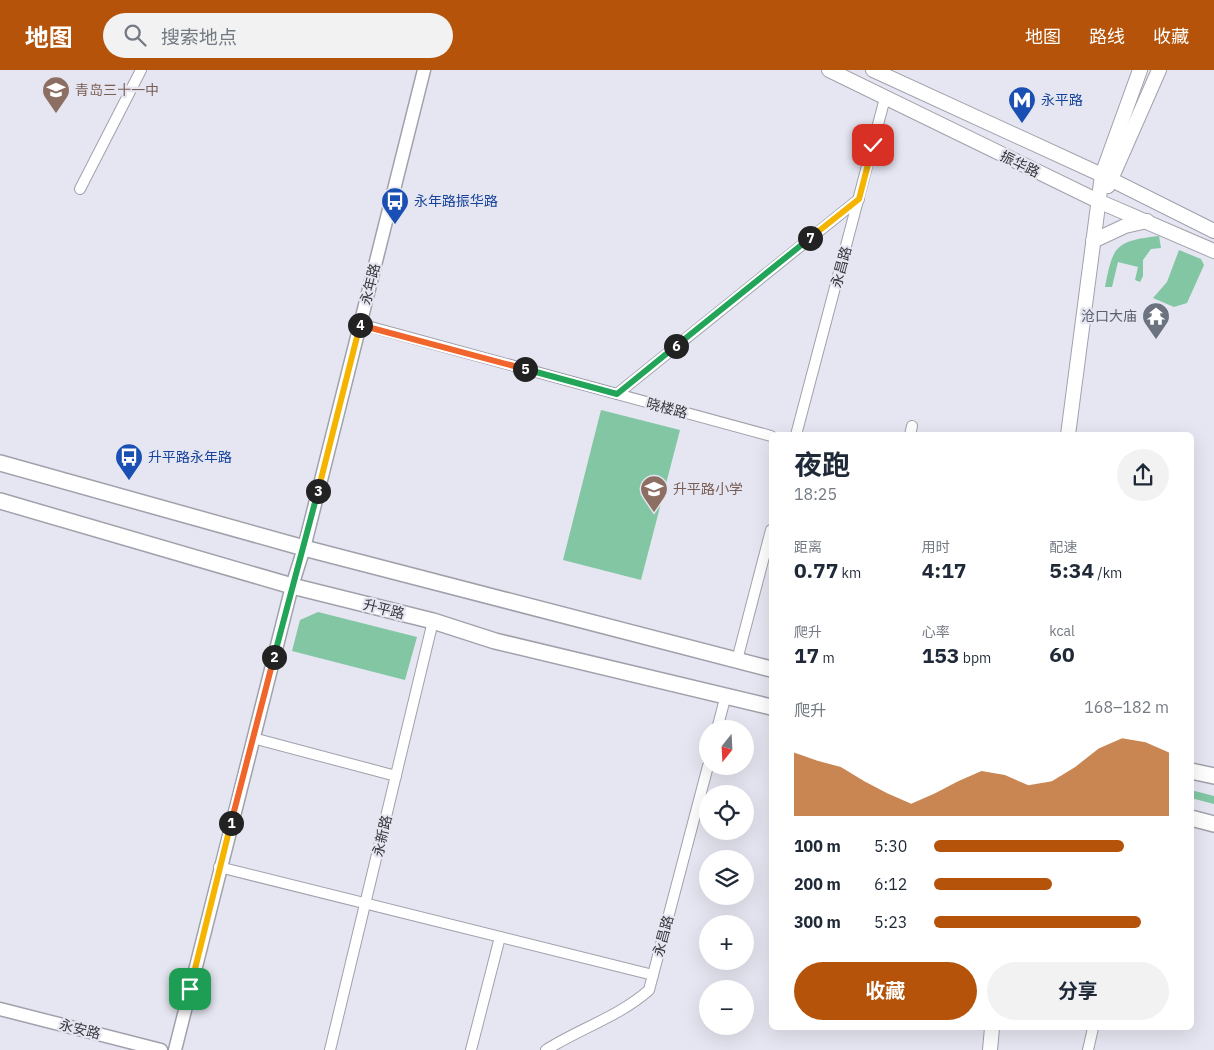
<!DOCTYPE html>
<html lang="zh">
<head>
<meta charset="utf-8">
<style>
  :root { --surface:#fff; --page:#f2f2f3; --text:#1f2937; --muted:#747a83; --accent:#b45309 }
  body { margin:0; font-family:"IBM Plex Sans","Noto Sans SC",sans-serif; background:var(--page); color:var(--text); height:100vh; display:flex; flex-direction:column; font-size:19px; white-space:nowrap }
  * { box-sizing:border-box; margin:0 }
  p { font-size:16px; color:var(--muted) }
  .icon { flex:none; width:28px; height:28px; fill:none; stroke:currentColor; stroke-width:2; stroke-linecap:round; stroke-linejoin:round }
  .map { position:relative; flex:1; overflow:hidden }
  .panel { position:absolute; left:769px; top:362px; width:425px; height:598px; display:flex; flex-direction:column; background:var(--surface); border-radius:8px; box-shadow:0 5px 20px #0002 }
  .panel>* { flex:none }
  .needle { width:32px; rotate:198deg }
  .fabs { position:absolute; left:699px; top:650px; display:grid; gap:10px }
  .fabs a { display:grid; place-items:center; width:55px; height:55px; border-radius:50%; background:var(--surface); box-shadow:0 5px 20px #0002; font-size:25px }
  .pin { position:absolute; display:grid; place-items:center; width:42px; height:42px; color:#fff; margin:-21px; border-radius:10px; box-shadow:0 2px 8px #0006 }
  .km { position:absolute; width:25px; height:25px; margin:-12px; border-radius:50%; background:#222; color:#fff; font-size:14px; line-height:25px; text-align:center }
  .round { display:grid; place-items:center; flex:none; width:52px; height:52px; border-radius:26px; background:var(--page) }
  .summary { display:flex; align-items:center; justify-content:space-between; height:85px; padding:0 25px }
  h1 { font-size:28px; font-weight:700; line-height:38px }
  .stats { display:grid; grid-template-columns:repeat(3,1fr); gap:8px; height:85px; padding:5px 25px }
  .stats div { display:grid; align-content:center }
  .stats b { font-size:21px; font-weight:700 }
  .stats small { font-size:14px; font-weight:400 }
  .stats p { font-size:14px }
  .chart { height:140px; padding:10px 25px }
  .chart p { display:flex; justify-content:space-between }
  .chart svg { width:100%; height:90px; margin-top:5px; fill:var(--accent); opacity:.7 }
  .action { display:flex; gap:10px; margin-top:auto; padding:10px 25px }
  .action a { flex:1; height:58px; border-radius:30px; background:var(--accent); color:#fff; font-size:20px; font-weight:700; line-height:58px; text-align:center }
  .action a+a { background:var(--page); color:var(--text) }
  ul { padding:0 25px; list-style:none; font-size:16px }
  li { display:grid; grid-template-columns:80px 60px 1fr; align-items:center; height:38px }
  li i { height:12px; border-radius:6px; background:var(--accent) }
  header { display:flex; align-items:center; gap:30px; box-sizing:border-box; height:70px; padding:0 25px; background:var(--accent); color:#fff }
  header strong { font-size:24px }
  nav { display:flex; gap:28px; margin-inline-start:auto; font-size:18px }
  .search { width:350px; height:45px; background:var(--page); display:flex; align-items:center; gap:12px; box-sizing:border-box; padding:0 18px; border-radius:28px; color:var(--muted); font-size:19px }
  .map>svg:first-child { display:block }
  .green { fill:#82c6a3 }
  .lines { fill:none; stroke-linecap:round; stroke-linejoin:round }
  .minor-casing { stroke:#a0a1ab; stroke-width:12 }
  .tertiary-casing { stroke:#a0a1ab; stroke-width:15 }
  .secondary-casing { stroke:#a0a1ab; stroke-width:16 }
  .primary-casing { stroke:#a0a1ab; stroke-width:18 }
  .minor { stroke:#fff; stroke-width:10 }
  .tertiary { stroke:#fff; stroke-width:12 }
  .secondary { stroke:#fff; stroke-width:14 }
  .primary { stroke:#fff; stroke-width:15 }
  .split-1-casing { stroke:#fff; stroke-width:10 }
  .split-2-casing { stroke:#fff; stroke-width:10 }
  .split-3-casing { stroke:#fff; stroke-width:10 }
  .split-4-casing { stroke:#fff; stroke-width:10 }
  .split-5-casing { stroke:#fff; stroke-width:10 }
  .split-6-casing { stroke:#fff; stroke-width:10 }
  .split-7-casing { stroke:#fff; stroke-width:10 }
  .split-8-casing { stroke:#fff; stroke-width:10 }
  .split-1 { stroke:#f5b400; stroke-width:6 }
  .split-2 { stroke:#f0652b; stroke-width:6 }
  .split-3 { stroke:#22a559; stroke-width:6 }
  .split-4 { stroke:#f5b400; stroke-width:6 }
  .split-5 { stroke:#f0652b; stroke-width:6 }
  .split-6 { stroke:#22a559; stroke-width:6 }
  .split-7 { stroke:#22a559; stroke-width:6 }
  .split-8 { stroke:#f5b400; stroke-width:6 }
  .labels { text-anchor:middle; stroke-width:4.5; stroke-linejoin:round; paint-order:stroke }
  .education-label { font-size:14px; fill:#785e54; stroke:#e5e6f1; text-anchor:start }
  .transit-label { font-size:14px; fill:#164399; stroke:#e5e6f1; text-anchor:start }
  .street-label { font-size:14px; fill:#38383c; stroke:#e5e6f1 }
  .worship-label { font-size:14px; fill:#5b616d; stroke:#e5e6f1; text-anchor:end }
</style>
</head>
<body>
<header>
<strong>地图</strong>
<div class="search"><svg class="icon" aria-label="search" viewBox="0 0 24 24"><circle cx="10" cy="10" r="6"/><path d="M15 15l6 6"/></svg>搜索地点</div>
<nav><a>地图</a><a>路线</a><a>收藏</a></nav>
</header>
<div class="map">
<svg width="1214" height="980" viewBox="0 0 1214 980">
  <rect width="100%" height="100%" fill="#e5e6f1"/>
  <g class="green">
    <path d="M1159,166L1161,178L1151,179L1143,190V206L1140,212L1135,210L1138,197L1118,192L1112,217H1105C1113,175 1116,171 1159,166Z"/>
    <path d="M1179,180L1201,189L1204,195L1187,233L1174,237L1153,228L1167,212Z"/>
    <path d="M601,340L680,360L641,510L563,490Z"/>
    <path d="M318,542L417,567L405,610L292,581L300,550Z"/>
    <path d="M1191,720L1214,726V734L1191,728Z"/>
  </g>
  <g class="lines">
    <g class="minor-casing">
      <g id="minor">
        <path d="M80,119L141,0"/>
        <path d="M360,254L771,366"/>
        <path d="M617,324L859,129"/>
        <path d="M796,365L885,28"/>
        <path d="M910,365L912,356"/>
        <path d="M737,590L771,460"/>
        <path d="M717,659L726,625"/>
        <path d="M253,668L396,706"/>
        <path d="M219,797L653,905"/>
        <path d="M330,980L433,551"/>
        <path d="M471,980L500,867"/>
        <path d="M546,980C579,959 620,946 649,920L708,696"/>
        <path d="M1088,980L1093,958"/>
      </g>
    </g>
    <g class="tertiary-casing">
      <g id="tertiary">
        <path d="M0,939L161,980"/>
        <path d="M175,980L292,516L304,478L424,0"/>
      </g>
    </g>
    <g class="secondary-casing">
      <g id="secondary">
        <path d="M829,0L1098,131L1214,181"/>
        <path d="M873,0L1102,105L1214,161"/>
        <path d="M1108,116L1159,0"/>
        <path d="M1093,171L1125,156L1147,151"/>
        <path d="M1068,365L1102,105L1140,0"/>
        <path d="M990,980L992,958"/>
      </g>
    </g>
    <g class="primary-casing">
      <g id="primary">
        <path d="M0,393L304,478L771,599"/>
        <path d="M0,431L292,516L433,551L495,571L771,637"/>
        <path d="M1191,701L1214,706"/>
        <path d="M1191,748L1214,754"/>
      </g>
    </g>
    <use href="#minor" class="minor"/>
    <use href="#tertiary" class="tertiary"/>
    <use href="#secondary" class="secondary"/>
    <use href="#primary" class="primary"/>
  </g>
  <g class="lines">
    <g class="split-1-casing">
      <path id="split-1" d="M190,919L231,753"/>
    </g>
    <g class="split-2-casing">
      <path id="split-2" d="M231,753L274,587"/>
    </g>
    <g class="split-3-casing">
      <path id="split-3" d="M274,587L318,421"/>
    </g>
    <g class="split-4-casing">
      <path id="split-4" d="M318,421L360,255"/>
    </g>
    <g class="split-5-casing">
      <path id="split-5" d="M360,255L525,299"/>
    </g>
    <g class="split-6-casing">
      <path id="split-6" d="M525,299L617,324L676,276"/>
    </g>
    <g class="split-7-casing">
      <path id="split-7" d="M676,276L810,168"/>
    </g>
    <g class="split-8-casing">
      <path id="split-8" d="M810,168L859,129L873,75"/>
    </g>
    <use href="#split-1" class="split-1"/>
    <use href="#split-2" class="split-2"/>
    <use href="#split-3" class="split-3"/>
    <use href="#split-4" class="split-4"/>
    <use href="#split-5" class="split-5"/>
    <use href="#split-6" class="split-6"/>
    <use href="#split-7" class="split-7"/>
    <use href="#split-8" class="split-8"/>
  </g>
  <defs>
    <g id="school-pin" transform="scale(1.4375)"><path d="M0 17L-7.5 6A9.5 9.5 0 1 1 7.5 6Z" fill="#8d6e63" stroke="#e5e6f1"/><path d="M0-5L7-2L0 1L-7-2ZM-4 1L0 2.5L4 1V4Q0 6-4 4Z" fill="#fff"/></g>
    <g id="metro-pin" transform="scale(1.4375)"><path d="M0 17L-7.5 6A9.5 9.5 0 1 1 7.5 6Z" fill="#1a4fb4" stroke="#e5e6f1"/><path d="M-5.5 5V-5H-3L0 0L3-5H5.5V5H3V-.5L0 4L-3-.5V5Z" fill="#fff"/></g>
    <g id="bus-pin" transform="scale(1.4375)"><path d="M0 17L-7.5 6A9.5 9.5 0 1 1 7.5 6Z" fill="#1a4fb4" stroke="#e5e6f1"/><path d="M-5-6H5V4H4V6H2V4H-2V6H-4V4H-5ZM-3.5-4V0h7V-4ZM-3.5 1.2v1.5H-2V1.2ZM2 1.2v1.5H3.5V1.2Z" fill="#fff"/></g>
    <g id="temple-pin" transform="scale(1.4375)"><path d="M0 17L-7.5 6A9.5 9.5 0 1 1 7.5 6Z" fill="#6b7280" stroke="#e5e6f1"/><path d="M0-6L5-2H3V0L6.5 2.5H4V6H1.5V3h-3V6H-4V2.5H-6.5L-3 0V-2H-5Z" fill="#fff"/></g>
  </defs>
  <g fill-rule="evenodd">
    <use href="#school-pin" x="56" y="20"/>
    <use href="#metro-pin" x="1022" y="30"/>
    <use href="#bus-pin" x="395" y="131"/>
    <use href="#temple-pin" x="1156" y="246"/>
    <use href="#bus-pin" x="129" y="387"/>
    <use href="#school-pin" x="654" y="419"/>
  </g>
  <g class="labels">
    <g class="education-label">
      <text x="75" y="25">青岛三十一中</text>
      <text x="673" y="424">升平路小学</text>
    </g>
    <g class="transit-label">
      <text x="1041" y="35">永平路</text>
      <text x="414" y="136">永年路振华路</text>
      <text x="148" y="392">升平路永年路</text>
    </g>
    <g class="street-label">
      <text transform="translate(1020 94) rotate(26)" y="5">振华路</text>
      <text transform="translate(841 197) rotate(-75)" y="5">永昌路</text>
      <text transform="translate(370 214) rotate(-76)" y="5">永年路</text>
      <text transform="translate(667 338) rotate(15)" y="5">晓楼路</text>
      <text transform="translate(384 539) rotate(14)" y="5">升平路</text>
      <text transform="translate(382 766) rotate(-77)" y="5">永新路</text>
      <text transform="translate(663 866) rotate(-75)" y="5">永昌路</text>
      <text transform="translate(80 959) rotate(14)" y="5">永安路</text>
    </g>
    <g class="worship-label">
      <text x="1137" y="251">沧口大庙</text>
    </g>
  </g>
</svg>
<div class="fabs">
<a><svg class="needle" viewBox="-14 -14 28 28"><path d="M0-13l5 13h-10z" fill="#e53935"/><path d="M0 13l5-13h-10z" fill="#747a83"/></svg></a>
<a><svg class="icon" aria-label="locate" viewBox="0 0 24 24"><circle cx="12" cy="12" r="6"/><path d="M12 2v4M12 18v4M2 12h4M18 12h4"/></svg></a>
<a><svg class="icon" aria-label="layers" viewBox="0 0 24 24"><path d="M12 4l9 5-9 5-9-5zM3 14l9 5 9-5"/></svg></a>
<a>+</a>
<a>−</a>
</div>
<div class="pin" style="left:190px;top:919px;background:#1e9e55"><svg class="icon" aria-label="arrive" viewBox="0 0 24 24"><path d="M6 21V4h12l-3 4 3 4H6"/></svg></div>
<div class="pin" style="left:873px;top:75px;background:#d93025"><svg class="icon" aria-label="check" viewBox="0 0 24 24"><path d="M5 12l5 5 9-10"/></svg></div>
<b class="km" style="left:231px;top:753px">1</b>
<b class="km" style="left:274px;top:587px">2</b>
<b class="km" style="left:318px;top:421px">3</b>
<b class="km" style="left:360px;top:255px">4</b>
<b class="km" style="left:525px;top:299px">5</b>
<b class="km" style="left:676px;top:276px">6</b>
<b class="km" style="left:810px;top:168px">7</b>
<section class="panel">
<div class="summary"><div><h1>夜跑</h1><p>18:25</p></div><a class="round"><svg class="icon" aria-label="share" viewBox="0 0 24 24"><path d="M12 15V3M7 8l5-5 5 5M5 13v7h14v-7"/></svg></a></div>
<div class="stats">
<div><p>距离</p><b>0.77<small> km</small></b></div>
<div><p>用时</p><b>4:17</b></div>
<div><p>配速</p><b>5:34<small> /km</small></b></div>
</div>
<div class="stats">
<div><p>爬升</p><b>17<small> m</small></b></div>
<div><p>心率</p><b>153<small> bpm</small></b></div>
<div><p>kcal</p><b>60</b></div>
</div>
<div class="chart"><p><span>爬升</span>168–182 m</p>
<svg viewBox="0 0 160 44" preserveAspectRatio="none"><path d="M0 44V13L10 17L20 20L30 27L40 33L50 38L60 33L70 27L80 22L90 24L100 29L110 27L120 20L130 11L140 6L150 8L160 13V44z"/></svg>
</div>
<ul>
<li><b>100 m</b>5:30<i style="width:81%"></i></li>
<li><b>200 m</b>6:12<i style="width:50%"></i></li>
<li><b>300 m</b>5:23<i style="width:88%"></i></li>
</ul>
<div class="action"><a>收藏</a><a>分享</a></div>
</section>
</div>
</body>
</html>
